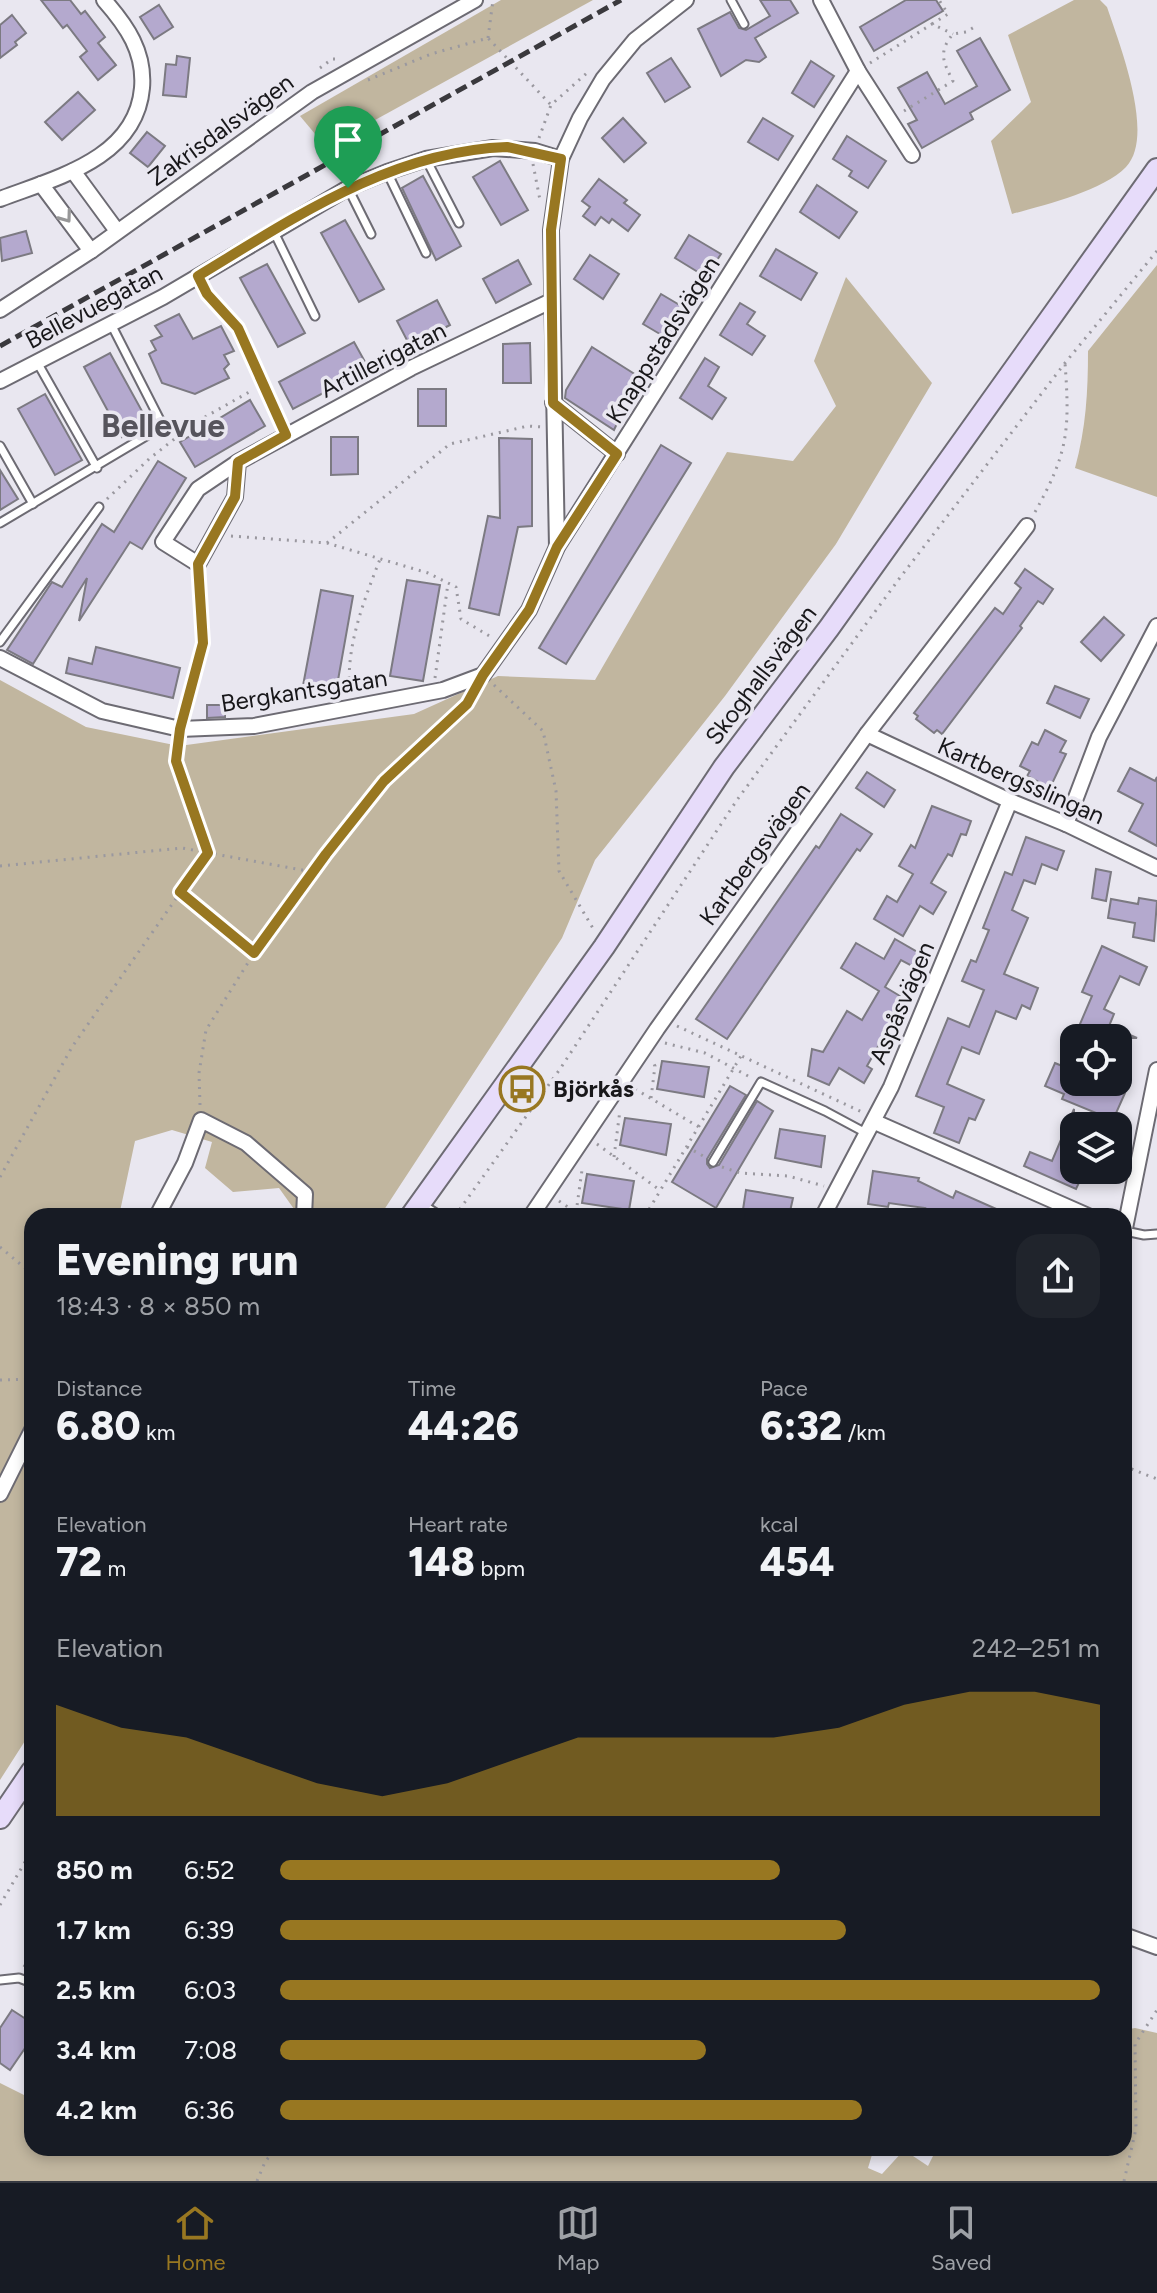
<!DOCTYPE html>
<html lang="en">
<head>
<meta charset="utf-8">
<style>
  :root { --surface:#171b24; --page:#20242c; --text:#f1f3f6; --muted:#9ea1a6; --line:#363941; --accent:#987721 }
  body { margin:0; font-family:Figtree,sans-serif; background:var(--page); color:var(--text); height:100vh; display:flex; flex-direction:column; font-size:30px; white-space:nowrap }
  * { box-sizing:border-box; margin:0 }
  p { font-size:26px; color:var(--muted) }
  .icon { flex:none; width:44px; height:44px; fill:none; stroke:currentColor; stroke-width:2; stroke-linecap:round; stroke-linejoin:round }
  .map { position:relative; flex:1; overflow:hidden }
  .panel { position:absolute; left:24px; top:1208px; width:1108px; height:948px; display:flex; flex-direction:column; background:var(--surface); border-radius:24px; box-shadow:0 4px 12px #0003 }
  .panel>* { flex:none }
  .buttons { position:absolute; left:1060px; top:1024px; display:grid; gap:16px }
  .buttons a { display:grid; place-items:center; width:72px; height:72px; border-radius:16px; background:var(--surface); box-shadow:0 4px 12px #0003; font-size:40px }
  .pin { position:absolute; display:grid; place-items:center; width:68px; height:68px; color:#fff; margin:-82px -34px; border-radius:50% 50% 50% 0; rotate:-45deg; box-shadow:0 0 8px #0007 }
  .pin .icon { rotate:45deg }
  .round { display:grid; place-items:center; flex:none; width:84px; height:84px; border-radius:24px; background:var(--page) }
  .summary { display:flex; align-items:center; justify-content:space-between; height:136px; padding:0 32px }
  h1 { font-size:44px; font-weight:800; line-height:60px }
  .stats { display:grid; grid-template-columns:repeat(3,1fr); gap:12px; height:136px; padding:8px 32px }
  .stats div { display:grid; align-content:center }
  .stats b { font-size:40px; font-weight:800 }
  .stats small { font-size:22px; font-weight:400 }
  .stats p { font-size:22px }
  .chart { height:224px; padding:16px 32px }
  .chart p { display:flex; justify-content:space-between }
  .chart svg { width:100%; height:144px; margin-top:8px; fill:var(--accent); opacity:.7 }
  ul { padding:0 32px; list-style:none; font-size:26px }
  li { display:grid; grid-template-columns:128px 96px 1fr; align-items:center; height:60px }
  li i { height:20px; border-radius:10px; background:var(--accent) }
  .dock { display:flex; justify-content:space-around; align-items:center; height:112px; border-top:2px solid var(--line); background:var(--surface); font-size:22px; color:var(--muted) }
  .dock a { display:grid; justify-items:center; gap:4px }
  .dock .current { color:var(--accent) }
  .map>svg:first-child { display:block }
  .green { fill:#c1b69f }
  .building { fill:#b4a9ce; stroke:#7c7a82; stroke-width:2 }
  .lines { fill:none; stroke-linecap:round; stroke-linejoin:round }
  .lane-casing { stroke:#6d6b73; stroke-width:11 }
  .street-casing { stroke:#6d6b73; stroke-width:18 }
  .secondary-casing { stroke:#6d6b73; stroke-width:24 }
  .path { stroke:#9a989f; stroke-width:3; stroke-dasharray:2 6; stroke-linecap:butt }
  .lane { stroke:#fff; stroke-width:7 }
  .street { stroke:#fff; stroke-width:14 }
  .secondary { stroke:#e7dcfa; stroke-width:20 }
  .rail { stroke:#3a393d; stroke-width:5; stroke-dasharray:12 6; stroke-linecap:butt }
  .oneway { stroke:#979798 }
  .route-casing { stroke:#fff; stroke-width:16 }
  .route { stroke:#987721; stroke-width:10 }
  .labels { text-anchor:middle; stroke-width:7; stroke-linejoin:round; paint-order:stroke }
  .street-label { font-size:24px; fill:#18171a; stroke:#e9e7f0 }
  .poi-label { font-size:24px; font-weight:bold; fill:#18171a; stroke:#e9e7f0; text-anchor:start }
  .district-label { font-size:32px; font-weight:bold; fill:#56545c; stroke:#e9e7f0 }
</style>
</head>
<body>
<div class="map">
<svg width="1157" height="2181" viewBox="0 0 1157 2181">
  <rect width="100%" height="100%" fill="#e9e7f0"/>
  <g class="green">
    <path d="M501,0H593L326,147L300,116Z"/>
    <path d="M1074,0H1100L1107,7C1119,43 1156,136 1126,167C1103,191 1044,205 1012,214L991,141L1031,102L1008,35Z"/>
    <path d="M1157,265V497L1075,468C1086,428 1088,392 1088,351Z"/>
    <path d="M846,277L932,383L836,544L725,696L595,860L562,938L380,1216H299L279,1188L233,1192L205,1168L212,1142L172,1130L135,1141L119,1216H32V1730L0,1780V680L86,727L179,746L414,714L498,676L595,680L727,452L793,461L836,406L814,361Z"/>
    <path d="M1135,2028L1157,2033V2181H0V2083L32,2099V2148H874L868,2168L882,2174L904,2150L928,2166L937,2148H1124V2030Z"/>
  </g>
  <g class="building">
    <path d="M41,0H70L81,14L85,11L105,37L98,43L116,65L98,80L80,57L87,51L67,25L63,28Z"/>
    <path d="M760,0H790L798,13L755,38L766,57L759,62L746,60L721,76L698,29L730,12L739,28L746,30L770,16Z"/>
    <path d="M906,0H936L943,11L874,51L860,27Z"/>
    <path d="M159,5L173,27L154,39L140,17Z"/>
    <path d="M12,15L26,33L15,42L17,45L0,58V25Z"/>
    <path d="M980,38L1010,90L970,113L973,119L922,148L908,124L917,120L898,88L927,72L945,104L977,86L957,51Z"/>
    <path d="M177,56L190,58L186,97L163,95L166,64L176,65Z"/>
    <path d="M671,58L690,87L665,102L647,73Z"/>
    <path d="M811,61L834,76L814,107L792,93Z"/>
    <path d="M78,92L95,110L62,140L45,122Z"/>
    <path d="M623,118L646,143L624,162L602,138Z"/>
    <path d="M763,118L793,136L778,160L748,142Z"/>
    <path d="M147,132L165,146L148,167L130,153Z"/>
    <path d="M847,136L886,161L868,188L849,176L852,171L833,159Z"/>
    <path d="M500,161L528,210L501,225L473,177Z"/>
    <path d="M423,176L461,246L436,260L402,188Z"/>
    <path d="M599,179L627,200L624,203L640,215L628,231L612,219L609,223L601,217L595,225L583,216L590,207L582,201Z"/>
    <path d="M817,185L857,212L839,238L800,212Z"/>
    <path d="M345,220L384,289L359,302L321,233Z"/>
    <path d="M26,231L32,253L2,261L0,238Z"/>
    <path d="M689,235L721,254L706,277L675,258Z"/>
    <path d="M776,249L817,273L801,300L760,276Z"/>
    <path d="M590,255L619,274L603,299L574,279Z"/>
    <path d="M518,260L531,284L496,303L483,279Z"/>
    <path d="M267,264L305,333L278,347L240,278Z"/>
    <path d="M661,294L688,310L670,340L643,324Z"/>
    <path d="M437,300L450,325L410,346L397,321Z"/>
    <path d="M740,303L755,312L747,324L765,336L752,355L720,335Z"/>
    <path d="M179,314L193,339L221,326L234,351L224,355L229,364L224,369L229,378L195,394L162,383L149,354L156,350L151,341L162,336L155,326Z"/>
    <path d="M354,342L369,369L293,409L279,382Z"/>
    <path d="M530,343L531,383H503V344Z"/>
    <path d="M592,347L644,380L625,406L614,430L565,398L566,390Z"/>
    <path d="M110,353L148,422L122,437L84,367Z"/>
    <path d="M705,358L719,367L708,386L726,398L712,419L680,398Z"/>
    <rect x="418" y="389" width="28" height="37"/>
    <path d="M45,394L82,460L55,475L18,409Z"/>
    <path d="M250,400L265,426L195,467L180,442Z"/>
    <path d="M331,437H358V474L331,475Z"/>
    <path d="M499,438L532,439V526L518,527L499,615L469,608L488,516L500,518Z"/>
    <path d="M661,445L691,463L566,664L539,648Z"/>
    <path d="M158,461L186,478L142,549L130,542L79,621L87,578L33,664L7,650L52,582L62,587L102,524L114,532Z"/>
    <path d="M0,470L18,499L0,510Z"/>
    <path d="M1025,569L1053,589L1043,604L1038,601L1020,626L1022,628L942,734L937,730L934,733L916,719L918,716L914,713L995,608L1003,614L1021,588L1015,583Z"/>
    <path d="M407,580L440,585L423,681L390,676Z"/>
    <path d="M321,590L353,596L335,697L302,691Z"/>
    <path d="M1104,617L1124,635L1101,661L1081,642Z"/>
    <path d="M96,647L180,668L173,698L66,673L69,658L92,664Z"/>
    <path d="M1055,686L1089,699L1080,718L1047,703Z"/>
    <path d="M207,705H225V717L207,718Z"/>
    <path d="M1045,730L1066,741L1060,752L1066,754L1050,788L1027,776L1030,771L1020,766L1032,742L1038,745Z"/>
    <path d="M1130,768L1155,781L1157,777V846L1129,831L1143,804L1118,791Z"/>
    <path d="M867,772L895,790L884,807L856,788Z"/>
    <path d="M932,806L971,821L966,835L961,834L952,856L948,854L931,883L946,892L933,914L920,906L903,936L874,919L887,896L897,902L913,874L899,866L911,845L915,848Z"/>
    <path d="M841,814L872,834L860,851L857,849L727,1039L696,1019L816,846L819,848Z"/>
    <path d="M1026,837L1064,851L1057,870L1042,864L1035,884L1024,880L1012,910L1028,918L1004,974L1038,988L1030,1009L1022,1005L1016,1019L996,1011L979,1054L962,1047L947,1084L984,1100L975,1120L969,1118L959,1143L934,1133L944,1107L916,1096L948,1018L969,1027L984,990L962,981L971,960L976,962L989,930L983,928L1005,872L1012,875Z"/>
    <path d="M1096,869L1111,872L1106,901L1092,898Z"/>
    <path d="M1139,898L1157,901L1154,941L1133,937L1135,923L1108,918L1111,899L1138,904Z"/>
    <path d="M895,939L919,953L912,966L901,960L885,987L905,999L867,1066L872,1069L864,1083L839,1068L829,1085L808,1076L812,1049L823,1052L847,1011L862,1020L879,991L841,968L856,943L884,959Z"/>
    <path d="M1102,946L1147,967L1139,985L1120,976L1104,1009L1114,1014L1109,1026L1137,1038H1074L1092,996L1082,992Z"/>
    <path d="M662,1061L709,1067L704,1097L657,1089Z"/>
    <path d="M1055,1063L1074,1071V1082H1099L1125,1093L1113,1120L1062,1099L1064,1094L1045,1086Z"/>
    <path d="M730,1086L746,1095L707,1159V1164L710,1168L719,1165L757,1101L773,1111L716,1208L672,1182Z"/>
    <path d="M1074,1109V1170H1085L1076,1189L1024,1166L1030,1152L1052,1161Z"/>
    <path d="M625,1118L671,1124L666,1155L620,1145Z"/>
    <path d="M780,1129L825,1136L821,1167L775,1158Z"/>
    <path d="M873,1171L919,1178L918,1181L953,1198L956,1191L1012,1216H921L925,1208L889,1203L888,1207L868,1204Z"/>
    <path d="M587,1174L634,1181L629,1210L582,1203Z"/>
    <path d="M746,1190L793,1198L789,1216H742Z"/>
    <path d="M12,2010L32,2023V2038L10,2070L0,2063V2028Z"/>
  </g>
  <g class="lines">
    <g class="lane-casing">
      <g id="lane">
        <path d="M731,0L744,24"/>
        <path d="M426,159L459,223"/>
        <path d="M387,172L426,253"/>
        <path d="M348,188L371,234"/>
        <path d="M274,232L315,316"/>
        <path d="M198,276L207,294L238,328L251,357"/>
        <path d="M37,362L97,468"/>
        <path d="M262,384L286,435"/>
        <path d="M0,446L33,504"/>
        <path d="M0,523L163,426L111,324"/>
        <path d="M0,642L99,507"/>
        <path d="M180,729L198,665"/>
        <path d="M713,1162L761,1082L825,1111L866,1133"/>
        <path d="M1125,1231L1144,1235L1157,1234"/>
        <path d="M0,1980L19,1978L32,1983"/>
      </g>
    </g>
    <g class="street-casing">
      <g id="street">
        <path d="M821,0L858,71L912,155"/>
        <path d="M73,171L117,231"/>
        <path d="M41,184L91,251"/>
        <path d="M0,199C55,178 136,159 142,88C145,52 127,26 104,0"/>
        <path d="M0,310L91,251L312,92L475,0"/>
        <path d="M0,381L163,297L348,188L387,172L426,159L493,148L535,151L561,159"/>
        <path d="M553,403L617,454"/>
        <path d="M238,462L235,497L198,564L163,542L198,489L238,462L411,368L551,301"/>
        <path d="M557,547L551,230L561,159L580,118L603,79L635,40L686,0"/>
        <path d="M0,658L102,711L180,729L254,726L443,690L483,675L529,610L557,547L858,71"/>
        <path d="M867,734L1010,801L1066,824L1157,868"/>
        <path d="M1066,824L1099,737L1157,626"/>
        <path d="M875,1122L1088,1216"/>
        <path d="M418,1206L434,1216"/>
        <path d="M157,1216L185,1163L201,1120L246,1143L305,1194L304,1216"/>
        <path d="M531,1216L657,1029L867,734L1027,526"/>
        <path d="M823,1216L891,1087L1010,801"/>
        <path d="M1124,1233L1157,1070"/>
        <path d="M0,1494L32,1430"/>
        <path d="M1124,1935L1157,1947"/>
      </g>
    </g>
    <g class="secondary-casing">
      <g id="secondary">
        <path d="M411,1216L604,947L724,767L829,628L1157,169"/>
        <path d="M0,1818L32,1771"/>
      </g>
    </g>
    <g class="path">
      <path d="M932,24L948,14L939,0"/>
      <path d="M488,38L493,0"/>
      <path d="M870,63L932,24L953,34"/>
      <path d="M320,68L332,59H337"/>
      <path d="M368,80L431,54L488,38L551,105"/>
      <path d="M904,111L953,81C943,62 938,52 953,34L966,32L976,26"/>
      <path d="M539,138L551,105L588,72"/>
      <path d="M533,164L540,200"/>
      <path d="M107,499L149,459L196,422L251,391"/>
      <path d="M1035,512C1068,453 1070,431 1065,363"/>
      <path d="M231,536L327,543L428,573L456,587L461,619L491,637"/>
      <path d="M327,543L450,444L528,426L542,427"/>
      <path d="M198,578L203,643L200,654"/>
      <path d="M435,678L448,583"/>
      <path d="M494,685L543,731L556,791L559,871L594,930"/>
      <path d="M350,694C345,647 364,601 380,559"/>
      <path d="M0,866L182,848L313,872"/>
      <path d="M180,892L254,953"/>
      <path d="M677,1026L862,1112"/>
      <path d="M665,1043L705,1053L750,1077"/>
      <path d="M635,1089L699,1127"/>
      <path d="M651,1098L655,1066L653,1062"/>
      <path d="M200,1105L199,1073L206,1030L254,953L326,854L384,781L467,704L472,696"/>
      <path d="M597,1144L661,1191"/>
      <path d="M687,1147L705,1157"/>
      <path d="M614,1157L620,1110"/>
      <path d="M722,1167L740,1173L788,1176L824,1186"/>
      <path d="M0,1177L72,1047L208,853L176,761L178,745"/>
      <path d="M559,1201L581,1216"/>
      <path d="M576,1213L582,1170"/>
      <path d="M455,1216L560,1069L737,800L899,579L1065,363L1157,251"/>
      <path d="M645,1216L741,1056"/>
      <path d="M0,1247L32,1274"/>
      <path d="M0,1380L32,1379"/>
      <path d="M1124,1466L1157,1479"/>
      <path d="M0,1905L32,1850"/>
      <path d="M24,1967L32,1952"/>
      <path d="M257,2181L265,2162L276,2148"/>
      <path d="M1124,2181L1136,2129L1135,2044L1157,2010"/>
    </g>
    <use href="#lane" class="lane"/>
    <use href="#street" class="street"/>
    <use href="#secondary" class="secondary"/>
    <path class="rail" d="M0,346L621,0"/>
  </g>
  <defs><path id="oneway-chevron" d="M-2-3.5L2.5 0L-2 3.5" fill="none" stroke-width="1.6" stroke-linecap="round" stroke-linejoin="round" transform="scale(2)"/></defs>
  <use class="oneway" href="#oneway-chevron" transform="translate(66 217) rotate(54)"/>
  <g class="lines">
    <g class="route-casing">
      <path id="route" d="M507,147L561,159L551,230L553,403L617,454L557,547L529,610L483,675L467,704L384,781L326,854L254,953L180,892L208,853L176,761L180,729L203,643L198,564L235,497L238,462L286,435L238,328L207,294L198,276C294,218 391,151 507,147Z"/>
    </g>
    <use href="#route" class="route"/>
  </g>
  <defs>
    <g id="bus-ring" transform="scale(2.3)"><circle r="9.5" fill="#e9e7f0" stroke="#987721" stroke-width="1.5"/><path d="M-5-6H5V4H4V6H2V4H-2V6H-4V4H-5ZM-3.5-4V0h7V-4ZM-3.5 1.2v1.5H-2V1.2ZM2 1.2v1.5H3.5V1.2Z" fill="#987721"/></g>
  </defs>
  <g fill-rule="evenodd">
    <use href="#bus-ring" x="522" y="1089"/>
  </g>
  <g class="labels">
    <g class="street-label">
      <text transform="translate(221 130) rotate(-36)" y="8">Zakrisdalsvägen</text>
      <text transform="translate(94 307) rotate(-28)" y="8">Bellevuegatan</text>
      <text transform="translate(663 340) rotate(-58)" y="8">Knappstadsvägen</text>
      <text transform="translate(383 360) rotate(-27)" y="8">Artillerigatan</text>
      <text transform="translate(761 675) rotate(-53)" y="8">Skoghallsvägen</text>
      <text transform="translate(304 691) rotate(-9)" y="8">Bergkantsgatan</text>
      <text transform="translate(1021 781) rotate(24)" y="8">Kartbergsslingan</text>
      <text transform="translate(755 854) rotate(-54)" y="8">Kartbergsvägen</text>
      <text transform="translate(902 1003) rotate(-67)" y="8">Aspåsvägen</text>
    </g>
    <g class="poi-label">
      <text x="553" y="1097">Björkås</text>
    </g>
    <g class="district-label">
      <text x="163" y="437">Bellevue</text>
    </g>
  </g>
</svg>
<div class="buttons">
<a><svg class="icon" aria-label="locate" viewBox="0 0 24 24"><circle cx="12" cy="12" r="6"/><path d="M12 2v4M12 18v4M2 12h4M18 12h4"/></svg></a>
<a><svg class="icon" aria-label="layers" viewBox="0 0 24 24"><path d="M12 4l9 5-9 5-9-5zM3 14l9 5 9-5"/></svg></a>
</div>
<div class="pin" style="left:348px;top:188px;background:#1e9e55"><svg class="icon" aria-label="arrive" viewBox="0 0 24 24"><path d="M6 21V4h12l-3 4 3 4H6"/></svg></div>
<section class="panel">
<div class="summary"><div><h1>Evening run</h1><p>18:43 · 8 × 850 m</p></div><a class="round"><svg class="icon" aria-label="share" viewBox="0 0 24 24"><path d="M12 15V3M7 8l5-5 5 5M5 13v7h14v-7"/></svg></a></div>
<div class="stats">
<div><p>Distance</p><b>6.80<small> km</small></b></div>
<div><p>Time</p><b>44:26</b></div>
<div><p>Pace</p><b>6:32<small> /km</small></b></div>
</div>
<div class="stats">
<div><p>Elevation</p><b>72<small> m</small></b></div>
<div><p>Heart rate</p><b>148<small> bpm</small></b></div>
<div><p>kcal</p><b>454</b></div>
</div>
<div class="chart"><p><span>Elevation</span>242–251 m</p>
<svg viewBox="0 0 160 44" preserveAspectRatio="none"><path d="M0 44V10L10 17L20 20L30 27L40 34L50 38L60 34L70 27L80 20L90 20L100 20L110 20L120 17L130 10L140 6L150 6L160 10V44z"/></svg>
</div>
<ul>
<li><b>850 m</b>6:52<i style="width:61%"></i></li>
<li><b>1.7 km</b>6:39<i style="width:69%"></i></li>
<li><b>2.5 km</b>6:03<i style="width:100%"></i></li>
<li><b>3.4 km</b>7:08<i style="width:52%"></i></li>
<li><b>4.2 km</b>6:36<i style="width:71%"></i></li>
</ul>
</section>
</div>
<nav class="dock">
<a class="current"><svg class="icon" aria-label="home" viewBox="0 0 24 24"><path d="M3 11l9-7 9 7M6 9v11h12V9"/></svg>Home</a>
<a><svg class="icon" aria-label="map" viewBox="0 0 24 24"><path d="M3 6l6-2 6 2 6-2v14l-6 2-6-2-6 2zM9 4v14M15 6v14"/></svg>Map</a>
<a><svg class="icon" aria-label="saved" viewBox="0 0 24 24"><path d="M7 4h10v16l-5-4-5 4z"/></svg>Saved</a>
</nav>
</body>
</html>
